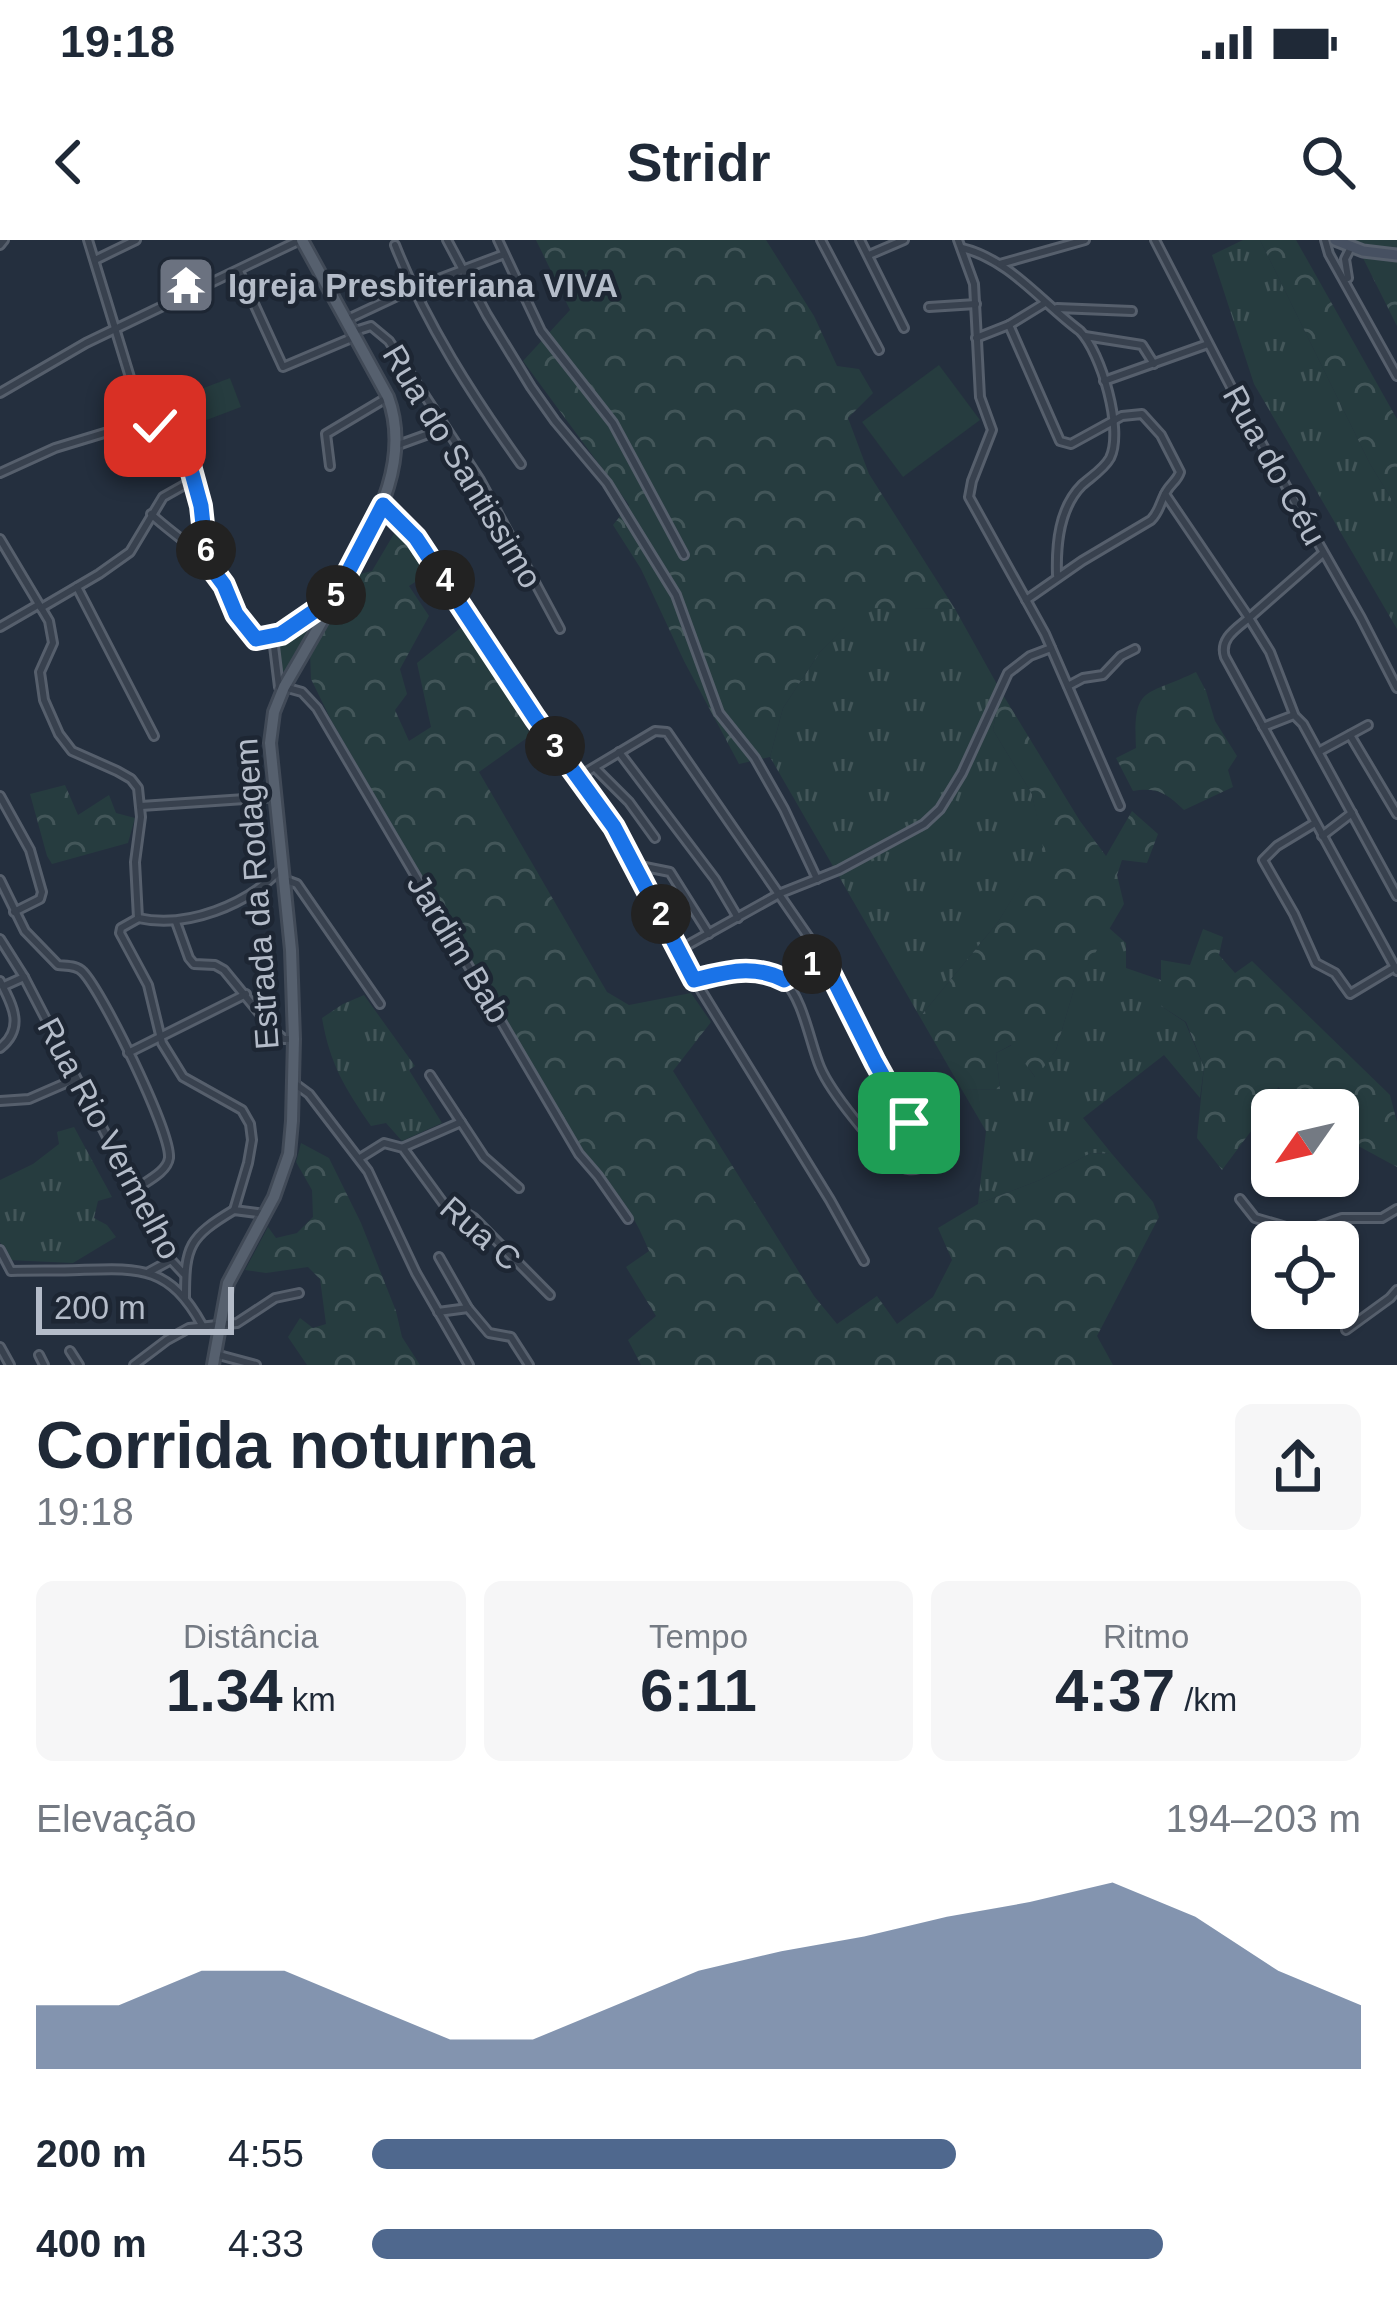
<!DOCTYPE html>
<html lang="pt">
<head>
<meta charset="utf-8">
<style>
  :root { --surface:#fff; --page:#f6f6f7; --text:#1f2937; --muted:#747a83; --accent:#4f688e }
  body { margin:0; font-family:Helvetica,sans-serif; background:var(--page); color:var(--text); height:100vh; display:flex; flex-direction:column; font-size:45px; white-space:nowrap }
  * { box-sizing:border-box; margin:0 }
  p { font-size:39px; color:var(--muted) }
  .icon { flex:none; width:66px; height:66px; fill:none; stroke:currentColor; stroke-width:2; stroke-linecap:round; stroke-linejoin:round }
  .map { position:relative; height:1125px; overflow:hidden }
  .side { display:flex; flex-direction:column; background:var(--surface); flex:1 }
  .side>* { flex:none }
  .needle { width:78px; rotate:236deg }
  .buttons { position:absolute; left:1251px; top:849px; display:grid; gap:24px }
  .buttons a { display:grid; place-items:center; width:108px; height:108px; border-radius:18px; background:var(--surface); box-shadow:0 3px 9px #0004; font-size:60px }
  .scale { position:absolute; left:36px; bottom:30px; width:198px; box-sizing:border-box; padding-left:12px; border:6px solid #b4bcc9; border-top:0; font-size:33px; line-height:42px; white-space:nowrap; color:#b4bcc9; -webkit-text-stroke:9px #1d2633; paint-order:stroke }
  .pin { position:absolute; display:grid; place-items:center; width:102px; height:102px; color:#fff; margin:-51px; border-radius:24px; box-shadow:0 6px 18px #0006 }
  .km { position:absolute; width:60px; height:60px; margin:-30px; border-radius:50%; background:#222; color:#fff; font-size:33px; line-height:60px; text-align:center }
  .round { display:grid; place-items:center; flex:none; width:126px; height:126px; border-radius:18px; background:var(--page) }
  .summary { display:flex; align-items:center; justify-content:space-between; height:204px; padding:0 36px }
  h1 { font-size:66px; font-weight:700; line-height:90px }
  .figures { display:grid; grid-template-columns:repeat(3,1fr); gap:18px; height:204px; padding:12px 36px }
  .figures div { display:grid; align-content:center; border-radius:18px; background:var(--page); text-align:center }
  .figures b { font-size:60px; font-weight:700 }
  .figures small { font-size:33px; font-weight:400 }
  .figures p { font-size:33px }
  .chart { height:336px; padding:24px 36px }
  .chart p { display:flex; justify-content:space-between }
  .chart svg { width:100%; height:216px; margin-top:12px; fill:var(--accent); opacity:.7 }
  ul { padding:0 36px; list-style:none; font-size:39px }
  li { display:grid; grid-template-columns:192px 144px 1fr; align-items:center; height:90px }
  li i { height:30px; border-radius:15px; background:var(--accent) }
  .status { display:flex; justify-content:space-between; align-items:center; height:84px; padding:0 60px; background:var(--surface); direction:ltr }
  .status svg { height:33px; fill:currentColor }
  header { display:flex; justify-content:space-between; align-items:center; height:156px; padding:0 36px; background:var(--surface); font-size:54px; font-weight:700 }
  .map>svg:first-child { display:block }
  .grass { fill:url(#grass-tufts) }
  .forest { fill:url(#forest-crowns) }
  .pitch { fill:#263c3f }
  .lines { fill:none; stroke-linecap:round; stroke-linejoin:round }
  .street-casing { stroke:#565f6c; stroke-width:12 }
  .secondary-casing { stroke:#565f6c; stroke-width:15 }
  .primary-casing { stroke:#414a57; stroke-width:16 }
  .street { stroke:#38414e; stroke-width:6 }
  .secondary { stroke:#465061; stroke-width:9 }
  .primary { stroke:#56606e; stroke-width:10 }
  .route-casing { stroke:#fff; stroke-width:24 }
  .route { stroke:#1a73e8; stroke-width:15 }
  .labels { text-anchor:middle; stroke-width:9; stroke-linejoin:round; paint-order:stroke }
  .poi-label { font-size:33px; font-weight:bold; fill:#b4bcc9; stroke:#1d2633; text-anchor:start }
  .street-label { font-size:33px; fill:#b4bcc9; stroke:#1d2633 }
</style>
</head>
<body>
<div class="status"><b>19:18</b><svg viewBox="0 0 49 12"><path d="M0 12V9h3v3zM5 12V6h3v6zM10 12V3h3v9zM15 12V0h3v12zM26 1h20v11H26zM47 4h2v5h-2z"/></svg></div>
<header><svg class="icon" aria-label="back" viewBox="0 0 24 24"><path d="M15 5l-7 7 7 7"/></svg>Stridr<svg class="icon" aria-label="search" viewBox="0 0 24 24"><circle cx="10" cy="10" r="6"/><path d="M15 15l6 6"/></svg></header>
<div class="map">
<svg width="1397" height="1125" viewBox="0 0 1397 1125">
  <defs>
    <pattern id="grass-tufts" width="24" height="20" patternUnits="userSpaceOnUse" patternTransform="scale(3)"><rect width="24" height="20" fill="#263c3f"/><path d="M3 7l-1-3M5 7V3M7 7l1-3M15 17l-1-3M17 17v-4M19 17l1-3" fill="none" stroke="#435659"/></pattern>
    <pattern id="forest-crowns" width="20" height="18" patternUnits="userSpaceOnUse" patternTransform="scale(3)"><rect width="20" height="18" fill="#263c3f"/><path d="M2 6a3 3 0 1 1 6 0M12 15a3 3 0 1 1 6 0" fill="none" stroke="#435659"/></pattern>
  </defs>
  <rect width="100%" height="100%" fill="#242f3e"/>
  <g class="grass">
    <path d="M1243,0H1260L1370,224L1397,268V389L1254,144L1212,15Z"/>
    <path d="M865,367L955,369L1003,455L998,464L993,490L1032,554L1044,607L998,682L920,777L770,517L783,468L820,412Z"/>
    <path d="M319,369L322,372L286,434L281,429L274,401Z"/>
    <path d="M1109,688L1126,703V728L1161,740V766L1185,782L1204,827L1200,858L1164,815L1083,878L1112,914L1091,913L1040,940L978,964L986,891L962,850L1000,849L996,813L1012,805L1035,837L1056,810L1074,749Z"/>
    <path d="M364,755L415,826L409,830L442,883L402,901L386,883L371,886C345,848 330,825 322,778L343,764Z"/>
    <path d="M74,887L112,957L98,961L94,978L107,985L116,997L73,1023L8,1020L0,1002V940L33,924L59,904L57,892Z"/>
  </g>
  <g class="forest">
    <path d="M536,0H766L814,76L837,126L859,129L873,153L848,178L869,234L955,369L865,368L820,412L783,468L770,517L739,524L684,421L641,329L613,285L629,265L523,121L570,70Z"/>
    <path d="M1260,0H1296L1397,179V268L1370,224Z"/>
    <path d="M1354,0H1397V86Z"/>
    <path d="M398,287L432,331L409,346L429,376L400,429L407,454L395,470L409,501L431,487L417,423L464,385L531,495L479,532L607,752L629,765L691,753L711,782L673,831L814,1056L837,1084L877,1056L897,1084L933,1057L952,1020L938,988L978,964L1040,940L1091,913L1112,914L1153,962L1159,977L1097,1096L1113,1125H641L628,1100L656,1076L626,1027L649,1011C632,969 615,948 584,915L331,480L311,439L310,413L360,334L372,331Z"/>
    <path d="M1196,432L1206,451L1215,481L1237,516L1228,530L1233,547L1184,570C1166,553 1157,547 1133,551L1116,518L1136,508C1133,444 1145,457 1196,432Z"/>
    <path d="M1003,455L1080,581L1106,616L1132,571L1158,594L1147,623L1122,620L1117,635L1124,664L1074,749L1056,810L1036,838L1011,805L996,813L1000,849L962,850L920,777L998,682L1043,607L1032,554L993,490L998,464Z"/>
    <path d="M65,545L78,575L109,555L116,573L135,578L128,603L52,624L47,616L30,554Z"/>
    <path d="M1203,689L1223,697L1219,715L1235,733L1252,721L1390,855L1397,882V927L1338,895V870H1307L1278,847L1272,863L1222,930L1197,898L1204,827L1186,782L1161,766V720L1190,725Z"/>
    <path d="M301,903L329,918L361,983L396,1071L402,1097L420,1125H307L288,1097L300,1078L313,1088L326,1084L320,1039L308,1027L266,1033L245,1030L268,987L276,998L297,993L313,977L312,950L296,922Z"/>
  </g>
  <g class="pitch">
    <path d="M939,125L980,180L903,237L862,182Z"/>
    <path d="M230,138L241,167L196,184L185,155Z"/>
  </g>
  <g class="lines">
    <g class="street-casing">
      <g id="street">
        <path d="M88,0L144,183"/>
        <path d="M447,0L487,75L531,147L555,181L607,243L676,355L719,473L755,518L784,569L817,639"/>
        <path d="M498,0L541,91L613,183L684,315"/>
        <path d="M821,0L879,110"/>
        <path d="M860,0L904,88"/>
        <path d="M958,0L974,44L980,157L992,190L972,241L969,257L1045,394L1120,566"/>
        <path d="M1155,0L1244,172L1361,378L1397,448"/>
        <path d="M1325,0L1329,14L1397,136"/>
        <path d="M0,5L4,0"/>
        <path d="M395,5C426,84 472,155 521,224"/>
        <path d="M962,8C1009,19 1042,63 1080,91C1101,112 1124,190 1110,218C1104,229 1091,237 1082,245C1059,268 1056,304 1057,335"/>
        <path d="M869,15L904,0"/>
        <path d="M95,20L136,0"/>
        <path d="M1000,24L1085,0"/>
        <path d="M239,31L283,127L354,97"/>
        <path d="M1348,38L1345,19L1351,7"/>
        <path d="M929,67L976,64"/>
        <path d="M1057,68L1132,71"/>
        <path d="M348,79L412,49L502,15"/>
        <path d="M1009,85L1060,201L1071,204L1122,176L1142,174L1161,195L1180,232C1177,241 1171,243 1166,252C1160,262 1160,271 1151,280L1082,321L1026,360"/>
        <path d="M352,92L371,86L389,101L480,240L560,389"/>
        <path d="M1085,96L1142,105L1154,124"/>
        <path d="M976,98L1009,85L1045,63"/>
        <path d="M1104,141L1208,104"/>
        <path d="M0,153L86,103L300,0"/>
        <path d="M398,205L445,188"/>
        <path d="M330,226L326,194L388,157"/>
        <path d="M0,233L55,208L134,184C199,174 203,278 207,322"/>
        <path d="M1165,254L1249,378C1236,389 1219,399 1225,417L1397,731"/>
        <path d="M383,265L415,298L535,478L614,587L694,739L830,960L864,1021"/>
        <path d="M151,274C172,294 199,309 216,333C232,355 235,378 256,399L281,394L332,359"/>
        <path d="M0,299L49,381L53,403L40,432L44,460L59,494L72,511L117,531L131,539L138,548L141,577L135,622L138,678"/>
        <path d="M77,347L154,496"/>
        <path d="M41,368L99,334L130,312L163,257L195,239"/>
        <path d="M0,387L38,365"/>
        <path d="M273,398L279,447"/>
        <path d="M1068,446L1083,438L1103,435L1121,416L1135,409"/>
        <path d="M284,447L302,452L317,468L579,914L598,936L628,979"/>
        <path d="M1294,474L1270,412L1249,378L1323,313"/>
        <path d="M1263,487L1294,475L1303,484L1397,656"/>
        <path d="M1350,495L1397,574"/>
        <path d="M1320,511L1368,485"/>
        <path d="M619,512L715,639L738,678"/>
        <path d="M595,528L629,562L655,598"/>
        <path d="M578,537L655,491L667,492L823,718L925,914V925C915,932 904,930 895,923C873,904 831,853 820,827C810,803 803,758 784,741C762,719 720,734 694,739"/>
        <path d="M0,556L30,610L42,652L40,659L14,672"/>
        <path d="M141,566L275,557"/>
        <path d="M1315,583L1277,606L1263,620L1294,674L1316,723L1335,733L1350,754L1395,727"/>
        <path d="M1322,596L1352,573"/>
        <path d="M635,625L670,632L709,694"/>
        <path d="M0,640L25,691L58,725C67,726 77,725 83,732C103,753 171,892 169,918C167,932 147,941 136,949"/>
        <path d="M286,640L297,644L380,764"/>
        <path d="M138,678C187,689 247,665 281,629"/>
        <path d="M137,679L121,688L120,693L148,745L162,803L183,837L242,870L250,884L252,900L248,923L234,970"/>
        <path d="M176,682L189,718L194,724L215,725L224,730L274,791L284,799H294"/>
        <path d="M0,699L24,737L171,1020L184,1034"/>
        <path d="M679,710L781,653L839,630L924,584L940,569L962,533L1008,433L1030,416L1051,408"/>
        <path d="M785,740L823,718"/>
        <path d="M0,741C13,766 25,788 0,808"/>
        <path d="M4,746L24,737"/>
        <path d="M128,813L246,754"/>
        <path d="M430,835L484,917L519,948"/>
        <path d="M294,843L309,854L368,931L416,1033L469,1125"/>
        <path d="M0,861L29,859L75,839"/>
        <path d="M404,907L461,882"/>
        <path d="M360,918L384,903L403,908L446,967L464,972L474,978L550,1055"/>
        <path d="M1240,959L1255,978L1303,992L1342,978H1382L1397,969"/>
        <path d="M0,1010L11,1031C34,1030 56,1031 79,1030C139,1028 169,1025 202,1085"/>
        <path d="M439,1017L468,1068"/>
        <path d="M149,1032L171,1020"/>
        <path d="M185,1057C185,1006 189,997 234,970L265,974"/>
        <path d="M438,1072L468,1068L489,1093L511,1097L529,1125"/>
        <path d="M1346,1090L1390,1058L1397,1050"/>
        <path d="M0,1107L10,1125"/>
        <path d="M70,1111L79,1125"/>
        <path d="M215,1114L256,1125"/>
        <path d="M39,1115L44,1125"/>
        <path d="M134,1125L167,1100L189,1088L237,1083L275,1058L299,1053"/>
      </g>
    </g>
    <g class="secondary-casing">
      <path id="secondary" d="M1335,0L1363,11L1397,15"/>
    </g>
    <g class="primary-casing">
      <path id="primary" d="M213,1125L228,1043L274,957L289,914L292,881L294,799L291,710L270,503L274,472L284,447C304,412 325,377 344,341C374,285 412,222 388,157L302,0"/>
    </g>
    <use href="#street" class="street"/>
    <use href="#secondary" class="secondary"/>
    <use href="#primary" class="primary"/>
  </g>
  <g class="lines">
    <g class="route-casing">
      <path id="route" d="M155,186L174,196L189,222L201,266L207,322L224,345L236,374L256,399L281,394L335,357L383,265L416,298L535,478L614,587L694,740C725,732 754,724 784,740L823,718L875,822L909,883"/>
    </g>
    <use href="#route" class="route"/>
  </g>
  <defs>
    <g id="temple-square" transform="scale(3)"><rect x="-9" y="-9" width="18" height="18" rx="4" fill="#6b7280" stroke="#1d2633"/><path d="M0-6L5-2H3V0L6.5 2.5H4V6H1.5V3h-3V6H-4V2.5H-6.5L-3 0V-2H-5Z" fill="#fff"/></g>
  </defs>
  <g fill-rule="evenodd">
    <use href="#temple-square" x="186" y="45"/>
  </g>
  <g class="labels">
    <g class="poi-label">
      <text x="228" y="57">Igreja Presbiteriana VIVA</text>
    </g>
    <g class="street-label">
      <text transform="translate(1275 225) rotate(61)" y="12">Rua do Céu</text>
      <text transform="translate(463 226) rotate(59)" y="12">Rua do Santissimo</text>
      <text transform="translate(256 654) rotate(-94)" y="12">Estrada da Rodagem</text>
      <text transform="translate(459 708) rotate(59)" y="12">Jardim Bab</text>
      <text transform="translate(110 898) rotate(62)" y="12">Rua Rio Vermelho</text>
      <text transform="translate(481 993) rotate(41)" y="12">Rua C</text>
    </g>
  </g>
</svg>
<div class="buttons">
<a><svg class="needle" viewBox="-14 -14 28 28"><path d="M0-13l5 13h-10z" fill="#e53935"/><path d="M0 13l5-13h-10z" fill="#747a83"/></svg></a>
<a><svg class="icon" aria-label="locate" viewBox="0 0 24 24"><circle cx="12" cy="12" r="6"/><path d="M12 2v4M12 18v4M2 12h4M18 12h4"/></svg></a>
</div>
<div class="scale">200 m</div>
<div class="pin" style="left:909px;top:883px;background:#1e9e55"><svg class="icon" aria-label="arrive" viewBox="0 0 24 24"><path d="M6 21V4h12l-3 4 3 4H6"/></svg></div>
<div class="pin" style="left:155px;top:186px;background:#d93025"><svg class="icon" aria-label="check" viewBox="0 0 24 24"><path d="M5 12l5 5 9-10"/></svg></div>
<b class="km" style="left:812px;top:724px">1</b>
<b class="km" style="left:661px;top:674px">2</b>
<b class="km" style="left:555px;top:506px">3</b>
<b class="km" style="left:445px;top:340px">4</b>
<b class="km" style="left:336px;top:355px">5</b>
<b class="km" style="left:206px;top:310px">6</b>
</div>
<section class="side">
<div class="summary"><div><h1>Corrida noturna</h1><p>19:18</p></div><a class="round"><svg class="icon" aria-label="share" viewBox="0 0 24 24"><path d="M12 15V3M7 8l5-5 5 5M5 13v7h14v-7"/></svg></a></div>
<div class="figures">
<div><p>Distância</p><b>1.34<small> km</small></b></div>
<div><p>Tempo</p><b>6:11</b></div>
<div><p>Ritmo</p><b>4:37<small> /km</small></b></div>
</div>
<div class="chart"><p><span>Elevação</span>194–203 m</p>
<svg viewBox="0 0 160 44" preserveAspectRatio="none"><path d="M0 44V31L10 31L20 24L30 24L40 31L50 38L60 38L70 31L80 24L90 20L100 17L110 13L120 10L130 6L140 13L150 24L160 31V44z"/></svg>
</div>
<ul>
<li><b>200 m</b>4:55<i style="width:59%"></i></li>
<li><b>400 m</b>4:33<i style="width:80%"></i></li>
</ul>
</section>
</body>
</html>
